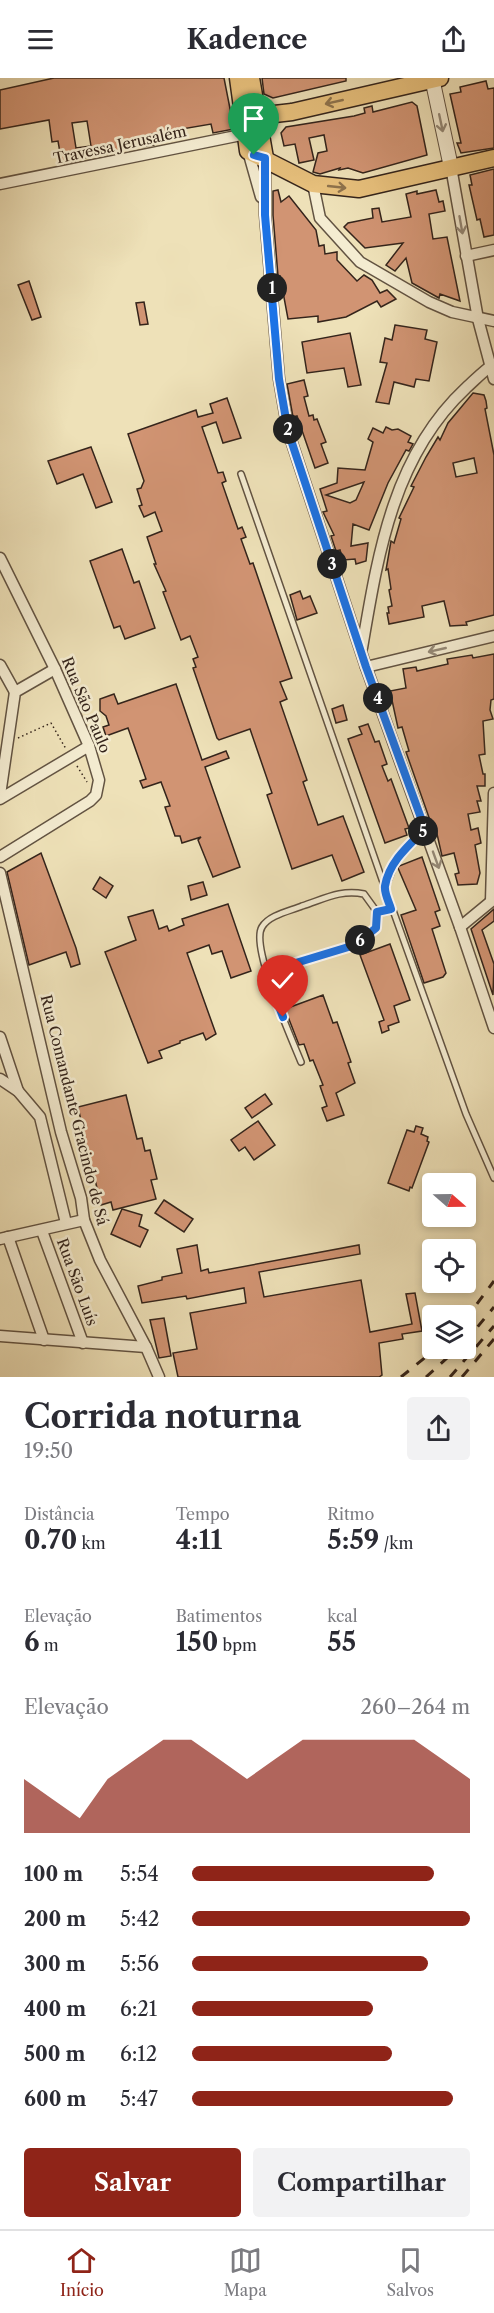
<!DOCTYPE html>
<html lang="pt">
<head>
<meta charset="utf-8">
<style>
  :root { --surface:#fff; --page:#f2f2f3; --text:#2b2b33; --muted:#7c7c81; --line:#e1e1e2; --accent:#8f2418 }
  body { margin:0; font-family:"Libre Caslon Text",serif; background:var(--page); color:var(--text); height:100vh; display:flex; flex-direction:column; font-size:22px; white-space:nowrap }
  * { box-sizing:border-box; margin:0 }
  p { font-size:20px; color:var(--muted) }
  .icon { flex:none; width:33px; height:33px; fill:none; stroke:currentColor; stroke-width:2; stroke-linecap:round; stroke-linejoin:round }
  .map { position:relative; height:1299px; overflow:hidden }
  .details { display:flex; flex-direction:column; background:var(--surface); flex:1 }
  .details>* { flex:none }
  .needle { width:39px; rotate:110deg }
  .tools { position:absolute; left:422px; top:1095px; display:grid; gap:12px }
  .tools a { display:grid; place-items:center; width:54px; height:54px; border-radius:6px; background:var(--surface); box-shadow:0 3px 9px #0003; font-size:30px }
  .pin { position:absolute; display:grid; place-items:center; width:51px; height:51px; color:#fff; margin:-62px -26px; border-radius:50% 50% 50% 0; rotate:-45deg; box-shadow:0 0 6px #0007 }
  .pin .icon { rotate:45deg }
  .km { position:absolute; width:30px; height:30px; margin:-15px; border-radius:50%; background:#222; color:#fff; font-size:16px; line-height:30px; text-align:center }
  .round { display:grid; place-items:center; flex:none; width:63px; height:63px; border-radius:6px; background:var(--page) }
  .head { display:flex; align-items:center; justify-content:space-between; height:102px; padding:0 24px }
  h1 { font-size:33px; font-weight:800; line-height:45px }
  .figures { display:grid; grid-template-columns:repeat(3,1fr); gap:9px; height:102px; padding:6px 24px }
  .figures div { display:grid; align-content:center }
  .figures b { font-size:26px; font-weight:800 }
  .figures small { font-size:16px; font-weight:400 }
  .figures p { font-size:16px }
  .chart { height:168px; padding:12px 24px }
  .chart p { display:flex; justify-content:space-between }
  .chart svg { width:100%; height:108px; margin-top:6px; fill:var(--accent); opacity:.7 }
  .action { display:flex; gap:12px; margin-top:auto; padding:12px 24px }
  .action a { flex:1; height:69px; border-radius:6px; background:var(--accent); color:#fff; font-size:24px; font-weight:800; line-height:69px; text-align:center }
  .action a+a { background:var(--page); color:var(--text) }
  ul { padding:0 24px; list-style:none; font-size:20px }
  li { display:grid; grid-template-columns:96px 72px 1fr; align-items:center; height:45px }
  li i { height:15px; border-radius:8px; background:var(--accent) }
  header { display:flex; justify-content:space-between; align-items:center; height:78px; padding:0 24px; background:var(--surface); font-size:27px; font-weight:800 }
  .tabs { display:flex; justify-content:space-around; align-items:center; height:84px; border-top:2px solid var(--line); background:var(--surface); font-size:16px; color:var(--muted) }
  .tabs a { display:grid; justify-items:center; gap:3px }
  .tabs .selected { color:var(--accent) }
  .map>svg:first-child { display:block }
  .building { fill:#d19473; stroke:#34241b; stroke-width:1.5; fill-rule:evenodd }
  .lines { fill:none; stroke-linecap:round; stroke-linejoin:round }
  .service-casing { stroke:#625342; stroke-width:8 }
  .minor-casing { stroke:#625342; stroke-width:13 }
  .tertiary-casing { stroke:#625342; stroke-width:16 }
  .primary-casing { stroke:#34241b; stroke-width:19 }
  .path { stroke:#34241b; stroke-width:1.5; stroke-dasharray:1.5 3; stroke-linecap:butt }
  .service { stroke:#f4ecd1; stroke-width:5 }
  .minor { stroke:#f4ecd1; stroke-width:10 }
  .tertiary { stroke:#f4ecd1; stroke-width:14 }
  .primary { stroke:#e7c07c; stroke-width:16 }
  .rail { stroke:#34241b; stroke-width:3; stroke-dasharray:10 10; stroke-linecap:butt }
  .oneway { stroke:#8e724c }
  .oneway2 { stroke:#948876 }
  .route-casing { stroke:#fff; stroke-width:12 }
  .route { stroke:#1a73e8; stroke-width:8 }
  .labels { text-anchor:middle; stroke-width:5; stroke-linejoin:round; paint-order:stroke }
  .street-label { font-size:15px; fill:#34241b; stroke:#f4ecd1 }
</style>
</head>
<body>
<header><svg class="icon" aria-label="menu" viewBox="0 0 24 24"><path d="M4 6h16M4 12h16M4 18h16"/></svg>Kadence<svg class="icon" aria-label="share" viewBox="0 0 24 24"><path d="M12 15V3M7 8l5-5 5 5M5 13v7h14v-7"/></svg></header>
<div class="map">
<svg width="494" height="1299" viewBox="0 0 494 1299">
  <rect width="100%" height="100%" fill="#eee1b8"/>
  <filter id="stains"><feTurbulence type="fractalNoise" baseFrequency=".00333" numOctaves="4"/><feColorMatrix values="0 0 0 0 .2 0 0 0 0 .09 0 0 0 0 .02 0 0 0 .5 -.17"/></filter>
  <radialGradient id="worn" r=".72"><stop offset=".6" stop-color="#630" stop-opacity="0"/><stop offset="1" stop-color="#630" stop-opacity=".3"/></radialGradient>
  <g class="building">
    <path d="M54,0H224L234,51L213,55L211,46L152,56L154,67L143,69L142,65L122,68L123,73L78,81V83L62,86L58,63L52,64L49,42L0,51V12ZM87,43L91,68L76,70L72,45Z"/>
    <path d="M262,0H346V3L273,20L264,16Z"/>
    <path d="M486,3L488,11L494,10V70L461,75L457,65H461L450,16L461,14L460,9Z"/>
    <path d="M412,24L417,28L427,77L363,95L348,90L339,92L340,90L320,96L313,94L318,75L327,73L324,57L309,60L314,82L299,85L295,66L284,68L281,55L286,49L354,38L365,35L364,30L372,28L373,34Z"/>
    <path d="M494,91V157L484,159L480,141L477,142L469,107H472L470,97Z"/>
    <path d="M278,112L281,124L289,118L316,152L319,168L324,167L325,176L337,174V182L357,203L364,197L372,202L380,215L387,212L396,221L381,229L377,223L346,239L318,244V238L288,241L280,198H278L273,137V113Z"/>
    <path d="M436,112L439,124L443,123L445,133L429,136L433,161L447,159L460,223L440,216L439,220L412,205L406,180L395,193L386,187L403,165L365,170L344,149L348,145L373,140L372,131L379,130L382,144L411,139L406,116L417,113V116Z"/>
    <path d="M29,203L41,239L32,242L18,207Z"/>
    <path d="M144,224L148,246L140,247L136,225Z"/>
    <path d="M395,247L427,252L425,261L437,264L429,303L416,301L414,309L394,304L389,326L376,324L387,285L380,284L385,260L392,262Z"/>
    <path d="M350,255L361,307L348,309L344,290L307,295L302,264Z"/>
    <path d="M304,302L308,318L304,319L309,338L313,337L314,342L317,341L326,364L321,366L328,385L315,390L297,338L293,339L287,306Z"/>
    <path d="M473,315L484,317L486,323L487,330L485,331L494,377V537L466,544L467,547L450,548L444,523L422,528L424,539L389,546L387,535H389L388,529L392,528L389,512L391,511L388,491L386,492L391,463L394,465L401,441L399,440L414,409L411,408L426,379L438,359L440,362L448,345ZM474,380L477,395L456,399L453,385Z"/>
    <path d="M227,320L241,360L223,365L216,344L202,349L218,395L223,394L226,403L222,405L238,451L242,449L246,459L241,461L250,486L253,485L292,600L280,604L287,621L280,624L307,702L303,704L318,747L343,738L364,794L342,803L332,777L292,791L267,717L272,715L250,651L219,662L217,660L193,590L196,589L193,581L198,579L190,558L181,562L163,514L166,513L154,486H156L147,459L162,453L155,434L144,439L139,428L142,427L137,411L141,410L144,403L128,356L196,332L198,339L213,335L210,326Z"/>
    <path d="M386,349L392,352L398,351L411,358L408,364L413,366L409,373L406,372L388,405L369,452L353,446L351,468L368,465L366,483L356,486L355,481L343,482L340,472L336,473L331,458L334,457L323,434L327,433L320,411L337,405L338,390L365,392L373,364L368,361L372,352L373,350L383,355ZM364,404L356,422L350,425L326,417Z"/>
    <path d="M91,369L112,424L96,430L83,396L57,406L48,383Z"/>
    <path d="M122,471L134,505L139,503L155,550L125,561L120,548L114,550L90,483Z"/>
    <path d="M300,513L303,521L310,518L317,535L297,542L290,517Z"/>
    <path d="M494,576V621L491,622L490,632L493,641L483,643L485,676L479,677L483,696H485V708H477L481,723H477L480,734L468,736L471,752L478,750L481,765L475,767L480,795L477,806L458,807L455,796L459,795L454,775L442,778L435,747L432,748L406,674L409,673L402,649L398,650L390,613L406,610L403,591L416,589L417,593L448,586L447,581L472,577L473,580Z"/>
    <path d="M176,606L202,682L226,673L229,680L205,689L240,789L213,799L198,762L201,759L182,765L180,758H175L165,729L170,728L161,704L143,710L140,703L146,701L128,650L106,658L103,649L109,647L106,638L100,633V621L114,616L118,626Z"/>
    <path d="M343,627L347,642L336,645L332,631Z"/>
    <path d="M368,646L375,664L379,663L387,686L382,688L388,703L391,701L409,750L405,751L407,757L385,765L348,661L362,656L359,649Z"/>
    <path d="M41,775L76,870L80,886L71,889L66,874L29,887L7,794Z"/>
    <path d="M422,779L440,832L435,834L440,848L432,851L446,895L443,899L424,905L401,837L416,832L398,790L399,788Z"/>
    <path d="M100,799L113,808L106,820L93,811Z"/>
    <path d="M203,804L207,817L191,822L188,808Z"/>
    <path d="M228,826L251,893L231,900L222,873L212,876L209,867L187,875L216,956L206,962L203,955L180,963V965L159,973L162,980L148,985L105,874L136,862L128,839L153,832L159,851L167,848L169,853L184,847L182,841Z"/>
    <path d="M494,831V843L482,852L494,886L493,917L471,851Z"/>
    <path d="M390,866L410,922L394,928L399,944L388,948L389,952L382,955L379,944L384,942L360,877Z"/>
    <path d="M323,917L333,945L337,944L351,984L348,985L355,1005L336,1015L344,1037L327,1043L322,1030L327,1028L320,1008L323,1007L313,982L310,983L304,966L299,967L285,931Z"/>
    <path d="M265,1016L272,1026L252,1040L245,1030Z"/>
    <path d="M126,1017L137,1061L142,1060L145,1073L150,1072L157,1101L151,1102L156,1121L113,1132L111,1124L101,1127L92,1089L88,1090L82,1066L86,1065L78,1029Z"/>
    <path d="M258,1043L275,1067L254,1082L245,1069L239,1073L231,1062Z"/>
    <path d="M416,1048L423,1050L421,1056L428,1059L427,1063L429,1064L412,1110L410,1109L409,1113L388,1105L407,1052L414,1054Z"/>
    <path d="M164,1122L193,1141L184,1154L155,1135Z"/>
    <path d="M122,1131L142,1137L139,1148L148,1152L140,1169L111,1156Z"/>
    <path d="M197,1167L201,1193L208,1191L209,1195L359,1167L360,1176L259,1194L264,1219L361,1202L370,1254L412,1246L406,1216L415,1215L422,1253L402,1256L403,1261L379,1265L382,1297L379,1299H178L173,1275L197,1271L190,1235L246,1225L244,1210L187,1221L186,1218L142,1225L138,1208L162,1202V1199L182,1195L177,1171Z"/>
    <path d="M164,1240L171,1278L159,1280L150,1242Z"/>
  </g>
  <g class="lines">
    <g class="service-casing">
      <g id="service">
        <path d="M241,396L385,810"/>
        <path d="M424,752L398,778L385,810L466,1036L494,1100"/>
        <path d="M266,894L355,867L376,850L377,834L364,816C341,811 324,821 302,828C290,833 269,837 262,849C250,868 291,959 301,984"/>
      </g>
    </g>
    <g class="minor-casing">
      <g id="minor">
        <path d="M248,73L261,119"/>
        <path d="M265,80V137L279,301L288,353L366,589L460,849L494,950"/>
        <path d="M451,89L478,241L494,301"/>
        <path d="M0,106L246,56"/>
        <path d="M313,106L320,140L360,184L429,224L452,234L494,243"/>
        <path d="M466,178L494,172"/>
        <path d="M0,480L55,591L89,668L99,702L96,717L90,723L0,779"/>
        <path d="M362,570C378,476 393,378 466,310C475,302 484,292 494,286"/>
        <path d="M0,587L15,614"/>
        <path d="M366,589L494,558"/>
        <path d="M0,717L15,614L55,591"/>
        <path d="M0,721L89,668"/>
        <path d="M0,795L61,1054L81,1120L84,1142L100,1182L146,1269L159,1299"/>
        <path d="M491,823L494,715"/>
        <path d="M460,849L494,821"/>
        <path d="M0,959L18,1013"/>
        <path d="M0,1001L18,1013L40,1039L66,1145"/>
        <path d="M42,1153L83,1265"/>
        <path d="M8,1159L44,1262"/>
        <path d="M0,1161L84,1142"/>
        <path d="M0,1258L146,1269"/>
      </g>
    </g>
    <g class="tertiary-casing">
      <path id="tertiary" d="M432,0L451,89"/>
    </g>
    <g class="primary-casing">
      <g id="primary">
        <path d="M238,0L248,73L313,106L359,111L494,80"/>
        <path d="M251,0L265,80"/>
        <path d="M242,37L250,35L257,38L292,34L440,0"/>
      </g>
    </g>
    <g class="path">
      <path d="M18,660L51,645L66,671"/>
      <path d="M77,688L87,704"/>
    </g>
    <use href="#service" class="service"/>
    <use href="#minor" class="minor"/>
    <use href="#tertiary" class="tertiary"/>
    <use href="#primary" class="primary"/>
    <g class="rail">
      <path d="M465,1242L494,1203"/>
      <path d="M465,1264L494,1229"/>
      <path d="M401,1299L437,1270"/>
      <path d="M426,1299L458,1270"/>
      <path d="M450,1299L494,1248"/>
      <path d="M462,1299L494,1261"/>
    </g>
  </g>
  <defs><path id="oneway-shaft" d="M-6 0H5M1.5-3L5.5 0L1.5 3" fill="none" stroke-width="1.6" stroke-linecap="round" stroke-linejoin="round" transform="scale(1.5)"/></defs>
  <g class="oneway">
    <use href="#oneway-shaft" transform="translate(334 24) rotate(167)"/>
    <use href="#oneway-shaft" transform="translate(337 109) rotate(6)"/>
  </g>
  <g class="oneway2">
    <use href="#oneway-shaft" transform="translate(441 45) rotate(78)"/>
    <use href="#oneway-shaft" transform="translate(461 147) rotate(80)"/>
    <use href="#oneway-shaft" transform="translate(437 572) rotate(167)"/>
    <use href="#oneway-shaft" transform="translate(436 782) rotate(70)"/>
  </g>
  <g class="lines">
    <g class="route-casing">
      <path id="route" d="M254,77L265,80V137L279,301L288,353L366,589L425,751C409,767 389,784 385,808C384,815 389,824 391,831L377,834L376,850L355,867L266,894L283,939"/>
    </g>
    <use href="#route" class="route"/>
  </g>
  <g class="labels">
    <g class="street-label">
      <text transform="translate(120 67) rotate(-12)" y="5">Travessa Jerusalém</text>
      <text transform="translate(86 627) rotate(67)" y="5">Rua São Paulo</text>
      <text transform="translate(74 1032) rotate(76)" y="5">Rua Comandante Gracindo de Sá</text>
      <text transform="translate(77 1204) rotate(70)" y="5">Rua São Luís</text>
    </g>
  </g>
  <rect width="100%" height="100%" filter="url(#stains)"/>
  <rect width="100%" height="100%" fill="url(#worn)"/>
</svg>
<div class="tools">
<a><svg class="needle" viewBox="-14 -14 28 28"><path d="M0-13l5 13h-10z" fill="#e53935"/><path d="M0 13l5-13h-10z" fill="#7c7c81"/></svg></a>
<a><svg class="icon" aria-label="locate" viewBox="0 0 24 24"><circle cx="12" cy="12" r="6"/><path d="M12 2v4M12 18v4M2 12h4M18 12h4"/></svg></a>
<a><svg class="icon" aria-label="layers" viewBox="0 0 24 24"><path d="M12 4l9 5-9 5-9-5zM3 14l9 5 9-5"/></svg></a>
</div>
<div class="pin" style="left:254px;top:77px;background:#1e9e55"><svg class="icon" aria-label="arrive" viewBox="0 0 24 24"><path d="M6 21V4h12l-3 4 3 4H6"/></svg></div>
<div class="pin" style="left:283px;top:939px;background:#d93025"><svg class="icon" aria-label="check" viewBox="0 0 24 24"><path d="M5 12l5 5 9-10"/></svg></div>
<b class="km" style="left:272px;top:210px">1</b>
<b class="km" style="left:288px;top:351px">2</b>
<b class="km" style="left:332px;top:486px">3</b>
<b class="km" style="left:378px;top:620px">4</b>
<b class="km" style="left:423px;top:753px">5</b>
<b class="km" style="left:360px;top:862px">6</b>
</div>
<section class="details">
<div class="head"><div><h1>Corrida noturna</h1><p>19:50</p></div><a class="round"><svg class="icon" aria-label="share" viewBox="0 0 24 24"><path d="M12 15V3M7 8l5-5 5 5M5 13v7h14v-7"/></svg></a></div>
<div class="figures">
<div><p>Distância</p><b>0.70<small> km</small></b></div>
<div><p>Tempo</p><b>4:11</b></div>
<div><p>Ritmo</p><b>5:59<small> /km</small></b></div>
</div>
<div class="figures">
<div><p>Elevação</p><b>6<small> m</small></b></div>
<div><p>Batimentos</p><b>150<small> bpm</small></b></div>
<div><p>kcal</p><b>55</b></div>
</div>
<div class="chart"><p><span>Elevação</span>260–264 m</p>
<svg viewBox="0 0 160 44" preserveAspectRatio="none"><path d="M0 44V22L10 30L20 38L30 22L40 14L50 6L60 6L70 14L80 22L90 14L100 6L110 6L120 6L130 6L140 6L150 14L160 22V44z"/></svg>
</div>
<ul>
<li><b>100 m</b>5:54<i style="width:87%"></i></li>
<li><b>200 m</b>5:42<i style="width:100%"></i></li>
<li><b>300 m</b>5:56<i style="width:85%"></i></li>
<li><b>400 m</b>6:21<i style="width:65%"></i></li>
<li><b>500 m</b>6:12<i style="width:72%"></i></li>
<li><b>600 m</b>5:47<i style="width:94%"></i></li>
</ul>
<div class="action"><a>Salvar</a><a>Compartilhar</a></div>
</section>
<nav class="tabs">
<a class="selected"><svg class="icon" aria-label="home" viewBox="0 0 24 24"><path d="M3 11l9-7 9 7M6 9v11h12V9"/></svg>Início</a>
<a><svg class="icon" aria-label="map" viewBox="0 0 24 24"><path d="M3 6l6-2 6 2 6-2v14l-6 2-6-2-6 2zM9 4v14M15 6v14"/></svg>Mapa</a>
<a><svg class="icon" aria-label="saved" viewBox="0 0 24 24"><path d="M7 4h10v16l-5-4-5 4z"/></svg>Salvos</a>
</nav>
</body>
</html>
